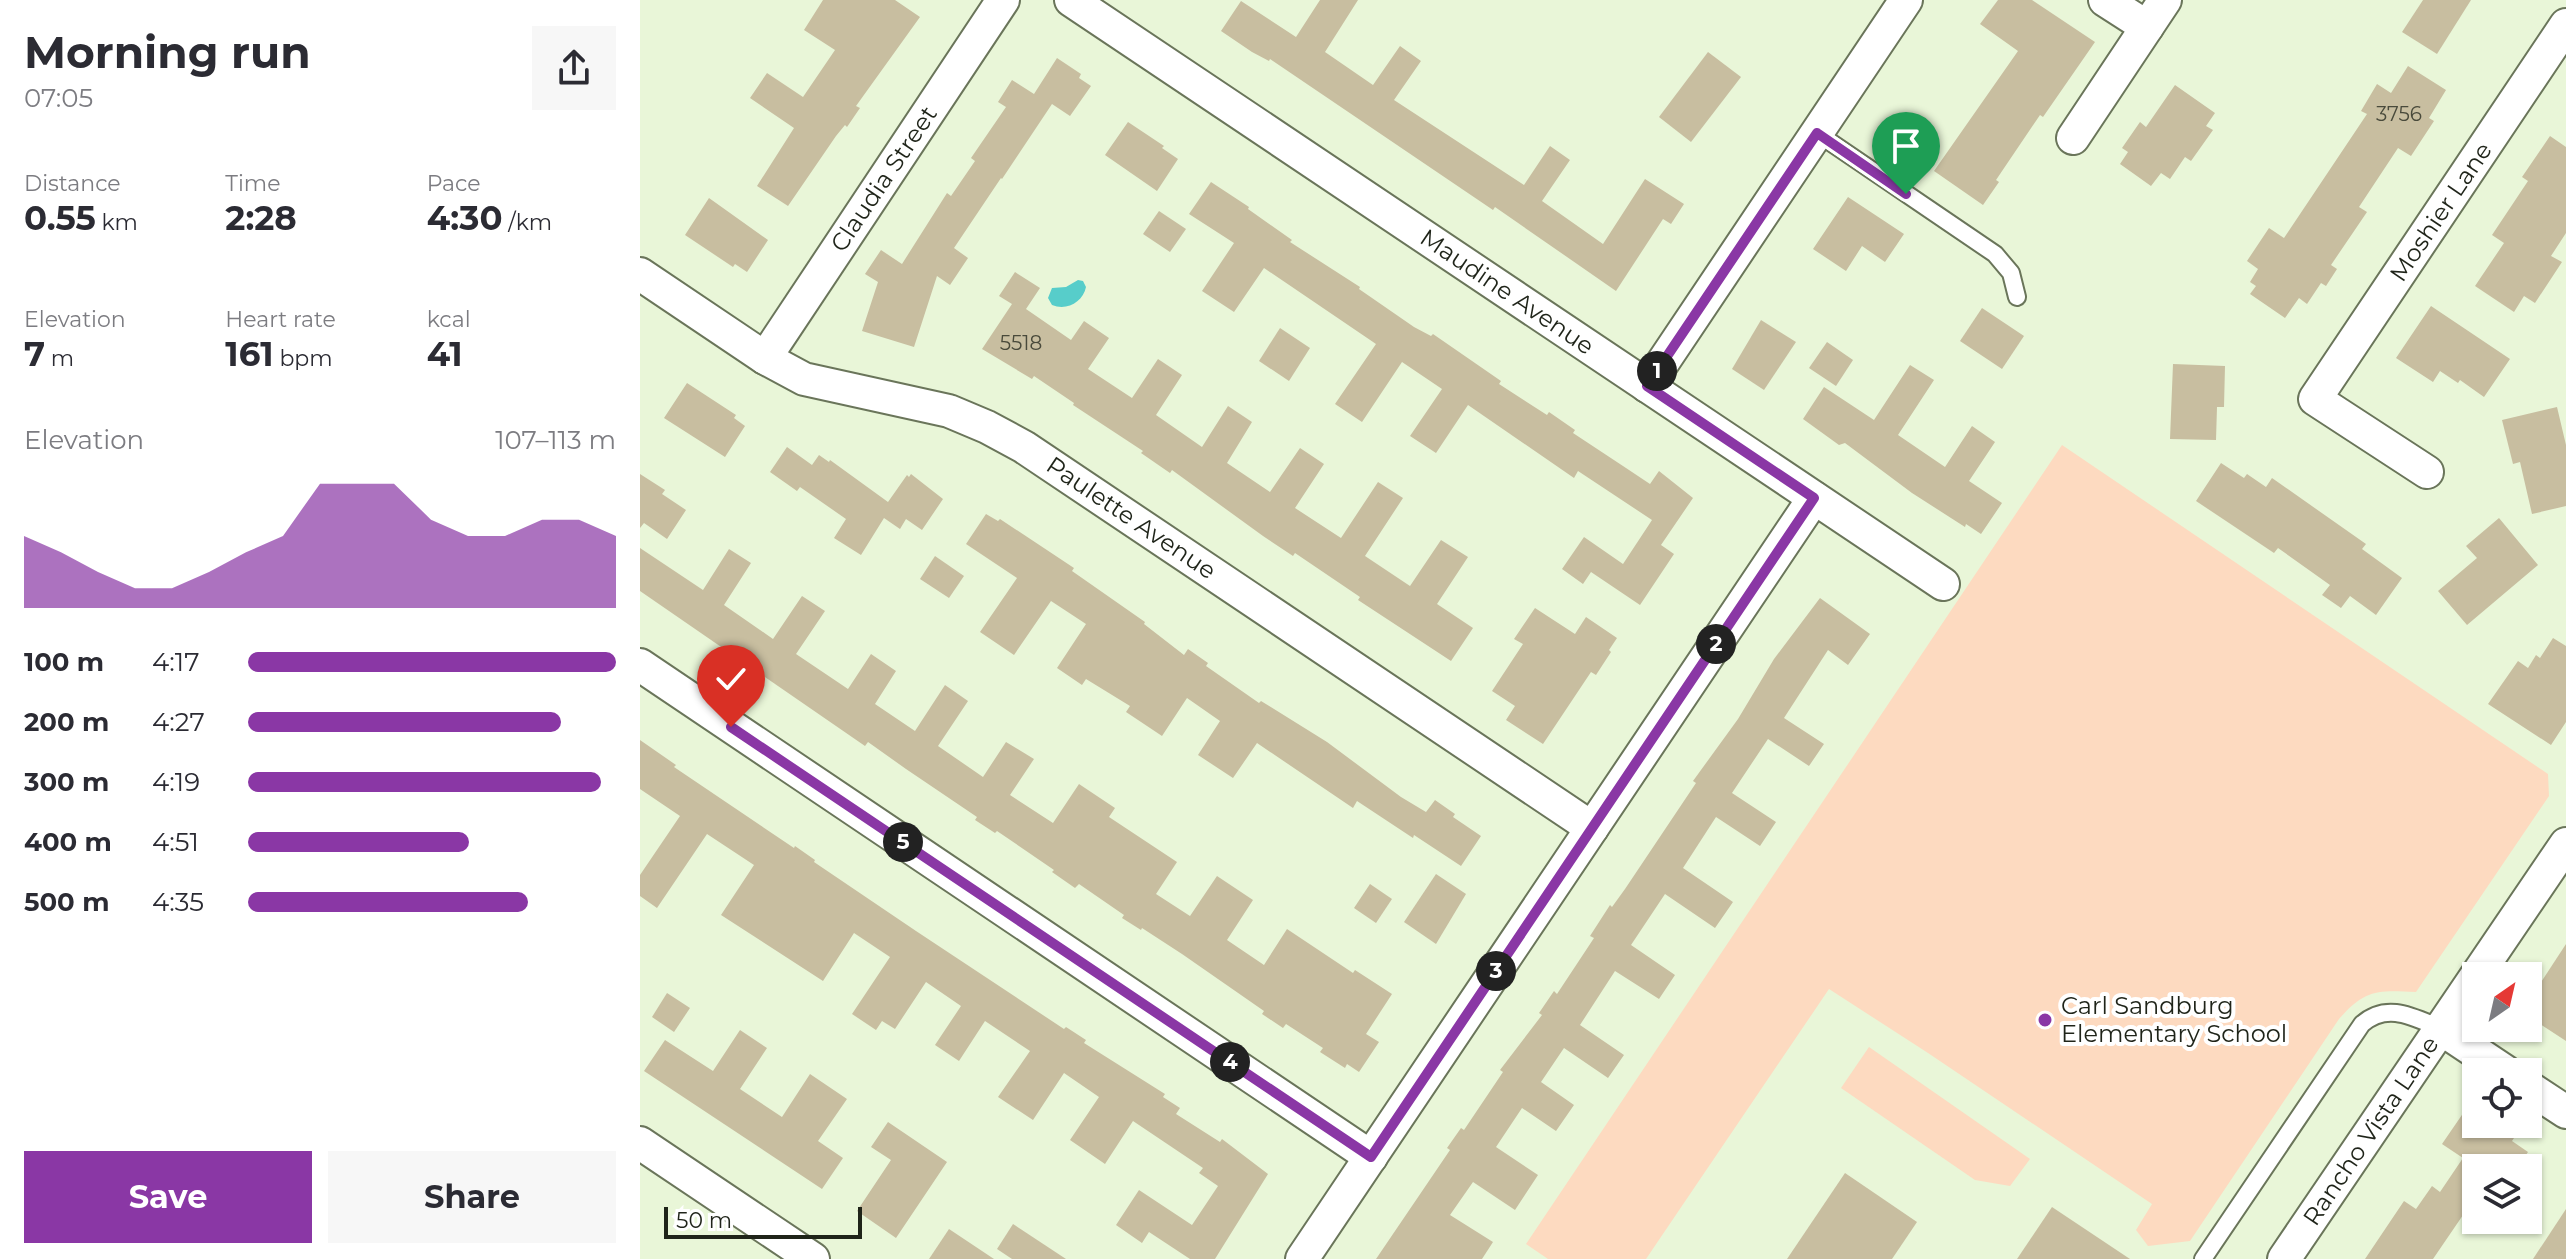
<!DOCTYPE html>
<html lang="en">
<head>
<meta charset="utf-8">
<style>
  :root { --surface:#fff; --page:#f7f7f7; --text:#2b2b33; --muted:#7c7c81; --accent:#8a37a5 }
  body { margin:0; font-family:Montserrat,sans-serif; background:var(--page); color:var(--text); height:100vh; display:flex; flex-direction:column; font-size:30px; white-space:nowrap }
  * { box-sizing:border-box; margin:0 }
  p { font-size:26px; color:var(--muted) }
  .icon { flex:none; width:44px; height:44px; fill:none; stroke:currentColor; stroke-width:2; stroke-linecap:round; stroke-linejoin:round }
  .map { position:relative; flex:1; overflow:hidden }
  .drawer { display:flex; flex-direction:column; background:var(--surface); width:640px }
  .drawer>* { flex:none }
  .needle { width:52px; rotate:34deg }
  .tools { position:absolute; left:1822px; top:962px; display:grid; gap:16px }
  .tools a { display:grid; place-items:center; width:80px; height:80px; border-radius:0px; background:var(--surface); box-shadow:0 2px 6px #0004; font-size:40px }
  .scale { position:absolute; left:24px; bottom:20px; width:198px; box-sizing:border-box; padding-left:8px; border:4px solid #1f2419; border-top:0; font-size:22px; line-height:28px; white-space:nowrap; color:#1f2419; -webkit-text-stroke:6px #fff; paint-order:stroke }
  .pin { position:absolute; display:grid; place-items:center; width:68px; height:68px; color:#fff; margin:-82px -34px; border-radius:50% 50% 50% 0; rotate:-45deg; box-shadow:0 0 8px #0007 }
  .pin .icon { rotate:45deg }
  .km { position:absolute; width:40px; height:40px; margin:-20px; border-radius:50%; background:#222; color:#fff; font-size:22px; line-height:40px; text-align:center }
  .round { display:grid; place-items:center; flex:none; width:84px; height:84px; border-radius:0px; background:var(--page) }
  .headline { display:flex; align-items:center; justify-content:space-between; height:136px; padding:0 24px }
  h1 { font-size:44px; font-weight:700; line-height:60px }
  .stats { display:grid; grid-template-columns:repeat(3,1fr); gap:12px; height:136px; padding:8px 24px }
  .stats div { display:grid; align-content:center }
  .stats b { font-size:34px; font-weight:700 }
  .stats small { font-size:22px; font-weight:400 }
  .stats p { font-size:22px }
  .chart { height:224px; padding:16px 24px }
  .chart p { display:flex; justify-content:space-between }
  .chart svg { width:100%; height:144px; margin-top:8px; fill:var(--accent); opacity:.7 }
  .cta { display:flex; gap:16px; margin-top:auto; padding:16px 24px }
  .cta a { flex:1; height:92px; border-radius:0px; background:var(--accent); color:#fff; font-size:32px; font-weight:700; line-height:92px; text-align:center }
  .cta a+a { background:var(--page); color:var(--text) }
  ul { padding:0 24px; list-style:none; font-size:26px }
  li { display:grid; grid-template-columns:128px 96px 1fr; align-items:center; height:60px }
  li i { height:20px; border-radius:10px; background:var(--accent) }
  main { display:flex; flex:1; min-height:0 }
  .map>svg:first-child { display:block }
  .green { fill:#fddac0 }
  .water { fill:#57cdca }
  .building { fill:#c8bea0 }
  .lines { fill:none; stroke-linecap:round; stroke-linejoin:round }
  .service-casing { stroke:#6a755a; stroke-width:20 }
  .minor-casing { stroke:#6a755a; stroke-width:36 }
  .service { stroke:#fff; stroke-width:16 }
  .minor { stroke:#fff; stroke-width:32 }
  .route-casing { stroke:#fff; stroke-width:16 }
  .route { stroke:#8a37a5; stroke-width:10 }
  .poi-dot { fill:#8a37a5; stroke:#fff; stroke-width:3 }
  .labels { text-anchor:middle; stroke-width:8; stroke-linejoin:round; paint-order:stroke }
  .number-label { font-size:20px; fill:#494a3b }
  .street-label { font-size:24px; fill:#1f2419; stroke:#fff }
  .poi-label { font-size:24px; fill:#1f2419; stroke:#fff; text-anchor:start }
</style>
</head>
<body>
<main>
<section class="drawer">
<div class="headline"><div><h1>Morning run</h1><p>07:05</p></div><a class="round"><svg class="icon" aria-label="share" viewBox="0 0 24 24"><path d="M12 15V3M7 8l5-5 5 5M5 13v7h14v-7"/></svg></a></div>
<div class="stats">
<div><p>Distance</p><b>0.55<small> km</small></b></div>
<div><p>Time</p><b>2:28</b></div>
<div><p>Pace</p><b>4:30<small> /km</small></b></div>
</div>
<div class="stats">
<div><p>Elevation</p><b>7<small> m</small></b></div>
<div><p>Heart rate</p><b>161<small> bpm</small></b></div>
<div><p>kcal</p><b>41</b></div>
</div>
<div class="chart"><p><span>Elevation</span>107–113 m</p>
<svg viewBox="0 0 160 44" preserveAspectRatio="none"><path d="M0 44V22L10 27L20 33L30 38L40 38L50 33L60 27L70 22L80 6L90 6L100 6L110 17L120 22L130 22L140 17L150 17L160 22V44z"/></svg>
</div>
<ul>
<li><b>100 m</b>4:17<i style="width:100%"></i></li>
<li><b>200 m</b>4:27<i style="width:85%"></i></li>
<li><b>300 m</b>4:19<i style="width:96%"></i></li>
<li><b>400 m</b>4:51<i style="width:60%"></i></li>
<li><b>500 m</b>4:35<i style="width:76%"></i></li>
</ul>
<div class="cta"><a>Save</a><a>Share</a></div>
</section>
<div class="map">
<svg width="1926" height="1259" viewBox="0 0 1926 1259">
  <rect width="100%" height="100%" fill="#e9f6d8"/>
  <g class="green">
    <path d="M1422,445L1908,774L1909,796L1776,992C1738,990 1725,989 1699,1019L1550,1241L1508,1246L1496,1230L1512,1204L1288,1053L1189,989L1006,1259H908L886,1244Z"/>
    <path d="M1229,1047L1390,1159L1370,1186L1335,1180L1201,1088Z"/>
  </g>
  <path class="water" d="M438,280L443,281L446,287C443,302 427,311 412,305L408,298L412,288L426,287Z"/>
  <g class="building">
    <path d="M183,0H255L280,17L216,106L220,108L207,127L205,125L196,136L148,206L117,186L154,128L110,98L127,73L163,97L195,50L164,30Z"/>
    <path d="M680,0H718L685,52L733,85L760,46L781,61L754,100L884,185L910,146L930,160L902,201L963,244L1005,179L1044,204L1031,224L1023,219L976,291L855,207L853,210L630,59L629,61L612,52L581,31L601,1L656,37Z"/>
    <path d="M1358,0H1392L1455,42L1403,117L1400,115L1356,180L1359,182L1343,205L1294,171L1378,51L1340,24Z"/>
    <path d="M1783,0H1831L1797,54L1762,32Z"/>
    <path d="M1068,52L1101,77L1051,142L1019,117Z"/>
    <path d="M417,58L441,74L439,78L451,86L430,116L412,104L362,179L361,178L314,248L328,258L310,285L297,276L274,347L222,331L238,282L225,274L241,250L262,264L307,193L311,196L335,161L331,158L366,107L358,102L372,80L394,94Z"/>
    <path d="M1768,66L1806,90L1789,118L1794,121L1771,156L1758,148L1719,207L1727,212L1691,265L1697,269L1686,286L1681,283L1667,304L1659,298L1645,318L1610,294L1616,286L1610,282L1618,269L1607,261L1629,228L1644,238L1727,114L1721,111L1737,84L1751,93Z"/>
    <path d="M1535,85L1575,113L1566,126L1573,130L1551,161L1545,157L1530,179L1521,173L1511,186L1480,164L1488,152L1482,148L1500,122L1506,127Z"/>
    <path d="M488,122L524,146L522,148L538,159L517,191L465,155Z"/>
    <path d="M1910,136L1926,147V233L1911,256L1922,262L1895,303L1884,296L1874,312L1835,286L1864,243L1852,235L1888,181L1882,177Z"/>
    <path d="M571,182L609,207L608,209L652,240L650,242L720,287L719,289L774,327L791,336L793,334L861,381L859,384L907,415L909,412L935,430L933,433L986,468L1010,484L1019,471L1053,498L1021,545L1034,554L1000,605L951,572L943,584L922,569L944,537L983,564L1012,520L938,471L934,478L828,405L796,453L770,436L802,389L762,362L722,422L695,404L736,344L624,268L594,312L562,291L594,243L549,214Z"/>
    <path d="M1208,197L1264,234L1245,262L1222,246L1206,271L1173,249Z"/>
    <path d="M69,198L128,240L107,272L95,264L93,267L45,235Z"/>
    <path d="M519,211L546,229L530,252L503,234Z"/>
    <path d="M375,272L400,288L386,309L431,340L444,321L469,338L448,369L492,398L518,359L542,375L516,415L562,447L588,406L612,422L587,463L630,492L660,448L684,464L655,508L701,538L738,482L763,498L725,556L770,586L801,540L828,557L797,604L833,628L811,661L718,600L720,597L655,553L653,556L623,536L532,470L530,473L501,453L503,451L433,405L434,403L394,376L392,379L342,349L372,304L359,296Z"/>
    <path d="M1791,306L1870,359L1844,397L1820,380L1818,383L1800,371L1793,382L1756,358Z"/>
    <path d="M1342,308L1384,336L1362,369L1320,341Z"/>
    <path d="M1121,320L1156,342L1124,390L1092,369Z"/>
    <path d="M640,328L670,348L649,381L619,361Z"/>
    <path d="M1187,342L1213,360L1196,386L1169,368Z"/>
    <path d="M1533,364L1585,366L1584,407H1577L1576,440L1530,439Z"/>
    <path d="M1270,365L1294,380L1258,435L1305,467L1332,426L1355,442L1329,481L1362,503L1341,534L1326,524L1325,527L1272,493L1205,443L1199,445L1163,419L1184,387L1234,420Z"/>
    <path d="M47,383L96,415L94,418L105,426L85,457L24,418Z"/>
    <path d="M1917,407L1926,445V506L1892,514L1880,462L1873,464L1862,420Z"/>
    <path d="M147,447L172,465L179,455L189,462L190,460L248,502L267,475L269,477L271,474L303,499L282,530L266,519L260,529L244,518L221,555L194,538L206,519L160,487L157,491L130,472Z"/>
    <path d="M1581,463L1604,478L1607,474L1626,487L1632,478L1726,544L1722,549L1762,578L1736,615L1710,596L1701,608L1682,595L1690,585L1638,548L1634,553L1556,501Z"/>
    <path d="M0,474L25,490L22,494L46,510L27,539L4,523L0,528Z"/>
    <path d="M346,514L358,521L360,519L434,568L432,571L505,622L504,624L544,655L548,649L568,663L566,666L619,703L621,701L687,742L761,797L786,812L795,800L815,814L813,817L841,836L821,866L774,835L773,838L717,801L713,808L617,743L593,778L558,755L580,721L547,698L522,736L486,712L490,706L446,679L442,685L417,668L446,624L411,601L374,655L340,632L377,578L326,544Z"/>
    <path d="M1859,518L1898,565L1827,625L1798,591L1837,558L1826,546Z"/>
    <path d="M0,548L63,590L89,549L111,563L84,605L133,639L162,596L185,611L156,654L208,689L231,654L256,671L235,704L275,731L305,685L328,701L298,746L343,777L366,742L394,759L370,795L413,823L439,784L475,808L469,817L537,862L516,894L550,916L577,876L613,900L587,940L624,965L647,929L713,973L715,970L752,994L726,1034L739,1042L719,1072L707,1064L705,1068L680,1052L683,1048L646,1024L643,1028L622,1014L624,1011L542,954L502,928L501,930L482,918L484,915L439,884L435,888L412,872L414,870L357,831L355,833L335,820L337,817L266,769L228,742L225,746L0,591Z"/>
    <path d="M295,556L324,576L309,598L280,579Z"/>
    <path d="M1180,598L1230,634L1208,665L1188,650L1144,718L1184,744L1169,766L1128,739L1092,793L1136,822L1120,846L1076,817L1043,868L1093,902L1075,928L1025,894L991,945L1035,975L1019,999L975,971L940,1025L984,1055L968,1078L924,1048L901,1082L934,1105L916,1131L882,1108L856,1147L898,1175L875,1210L833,1182L810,1215L853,1242L842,1259H736L810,1150L807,1148L821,1128L824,1130L863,1072L860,1070L902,1015L899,1013L914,991L917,994L954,938L950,936L970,905L972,907L985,889L1056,783L1053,781L1098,719L1134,659Z"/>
    <path d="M895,608L935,634L946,617L977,638L969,650L971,652L956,675L951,672L903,744L866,720L875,706L852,691L883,644L874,639Z"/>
    <path d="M1913,638L1926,646V722L1911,745L1848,704L1878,661L1888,668L1896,655L1900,658Z"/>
    <path d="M0,740L36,765L34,767L154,848L155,846L175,860L174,862L276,931L424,1029L426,1027L446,1040L444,1043L525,1094L523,1097L540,1108L536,1114L580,1142L582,1139L628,1174L575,1259H550L509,1232L502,1243L476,1225L499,1190L552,1225L578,1186L559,1173L563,1168L493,1121L465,1164L430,1140L459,1097L424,1073L393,1120L358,1097L390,1051L345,1021L319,1061L295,1045L321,1006L286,982L255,1029L242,1021L236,1030L212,1014L250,957L214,933L183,981L81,915L114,865L67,834L17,908L0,896V875L40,816L0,789Z"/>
    <path d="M796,874L826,894L796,944L764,922Z"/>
    <path d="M730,884L752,899L736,923L714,908Z"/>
    <path d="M1926,944V1041L1888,1016V1002Z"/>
    <path d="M27,993L50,1008L34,1032L12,1017Z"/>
    <path d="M100,1030L127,1048L100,1089L142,1117L170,1074L207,1099L178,1141L203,1158L182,1189L4,1071L25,1040L73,1071Z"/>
    <path d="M1826,1109L1836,1116V1124H1853L1874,1138L1872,1141L1888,1152L1877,1168H1836V1196L1793,1259H1725L1764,1201L1776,1209L1792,1186L1800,1192L1823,1158L1802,1144Z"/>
    <path d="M248,1122L307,1162L256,1238L217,1211L251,1160L231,1147Z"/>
    <path d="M1205,1173L1277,1222L1252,1259H1147Z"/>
    <path d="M1412,1207L1490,1259H1377Z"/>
    <path d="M1926,1209V1259H1893Z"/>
    <path d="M373,1224L426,1259H372L357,1249Z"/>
    <path d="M309,1229L354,1259H289Z"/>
  </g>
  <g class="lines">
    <g class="service-casing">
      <g id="service">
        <path d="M1177,133L1355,254L1371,273L1377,297"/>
        <path d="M1563,1259L1722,1024C1747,1002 1773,1017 1800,1028"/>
      </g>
    </g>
    <g class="minor-casing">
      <g id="minor">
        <path d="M431,0L1303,584"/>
        <path d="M1465,0L1507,27"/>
        <path d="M1433,138L1525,0"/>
        <path d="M0,274L125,358L164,379L309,411L347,427L384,447L952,828"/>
        <path d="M125,358L363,0"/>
        <path d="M1007,386L1266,0"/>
        <path d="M1787,472L1675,399L1926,25"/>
        <path d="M0,665L731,1157"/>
        <path d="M1800,1028L1866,1072"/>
        <path d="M1888,1087L1926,1112"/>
        <path d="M0,1143L173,1259"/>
        <path d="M662,1259L1174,498"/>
        <path d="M1644,1259L1926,844"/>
      </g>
    </g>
    <use href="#service" class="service"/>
    <use href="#minor" class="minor"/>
  </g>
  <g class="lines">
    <g class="route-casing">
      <path id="route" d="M91,727L731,1157L1174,498L1007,386L1177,133L1266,194"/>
    </g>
    <use href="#route" class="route"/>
  </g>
  <circle class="poi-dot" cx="1405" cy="1020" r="8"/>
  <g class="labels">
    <g class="number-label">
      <text x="1759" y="121">3756</text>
      <text x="381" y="350">5518</text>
    </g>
    <g class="street-label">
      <text transform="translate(244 179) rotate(-56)" y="8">Claudia Street</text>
      <text transform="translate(1801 212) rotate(-56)" y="8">Moshier Lane</text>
      <text transform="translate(867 292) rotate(34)" y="8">Maudine Avenue</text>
      <text transform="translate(491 518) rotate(34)" y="8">Paulette Avenue</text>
      <text transform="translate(1731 1131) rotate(-56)" y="8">Rancho Vista Lane</text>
    </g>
    <g class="poi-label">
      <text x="1421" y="1014">Carl Sandburg<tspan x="1421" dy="28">Elementary School</tspan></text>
    </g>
  </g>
</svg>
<div class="tools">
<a><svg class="needle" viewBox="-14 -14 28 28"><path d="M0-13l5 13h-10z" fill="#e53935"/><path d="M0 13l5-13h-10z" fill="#7c7c81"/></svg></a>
<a><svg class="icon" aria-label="locate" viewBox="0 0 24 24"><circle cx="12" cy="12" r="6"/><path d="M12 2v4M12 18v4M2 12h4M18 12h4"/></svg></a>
<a><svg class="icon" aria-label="layers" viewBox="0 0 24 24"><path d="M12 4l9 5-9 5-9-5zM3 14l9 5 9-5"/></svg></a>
</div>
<div class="scale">50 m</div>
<div class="pin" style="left:1266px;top:194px;background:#1e9e55"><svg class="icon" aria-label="arrive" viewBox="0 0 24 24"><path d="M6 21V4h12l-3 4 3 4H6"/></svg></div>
<div class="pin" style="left:91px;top:727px;background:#d93025"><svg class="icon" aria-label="check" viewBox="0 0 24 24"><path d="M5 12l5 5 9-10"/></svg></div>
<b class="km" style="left:1017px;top:371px">1</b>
<b class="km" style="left:1076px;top:644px">2</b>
<b class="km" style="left:856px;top:971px">3</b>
<b class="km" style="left:590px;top:1062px">4</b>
<b class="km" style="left:263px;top:842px">5</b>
</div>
</main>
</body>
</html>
